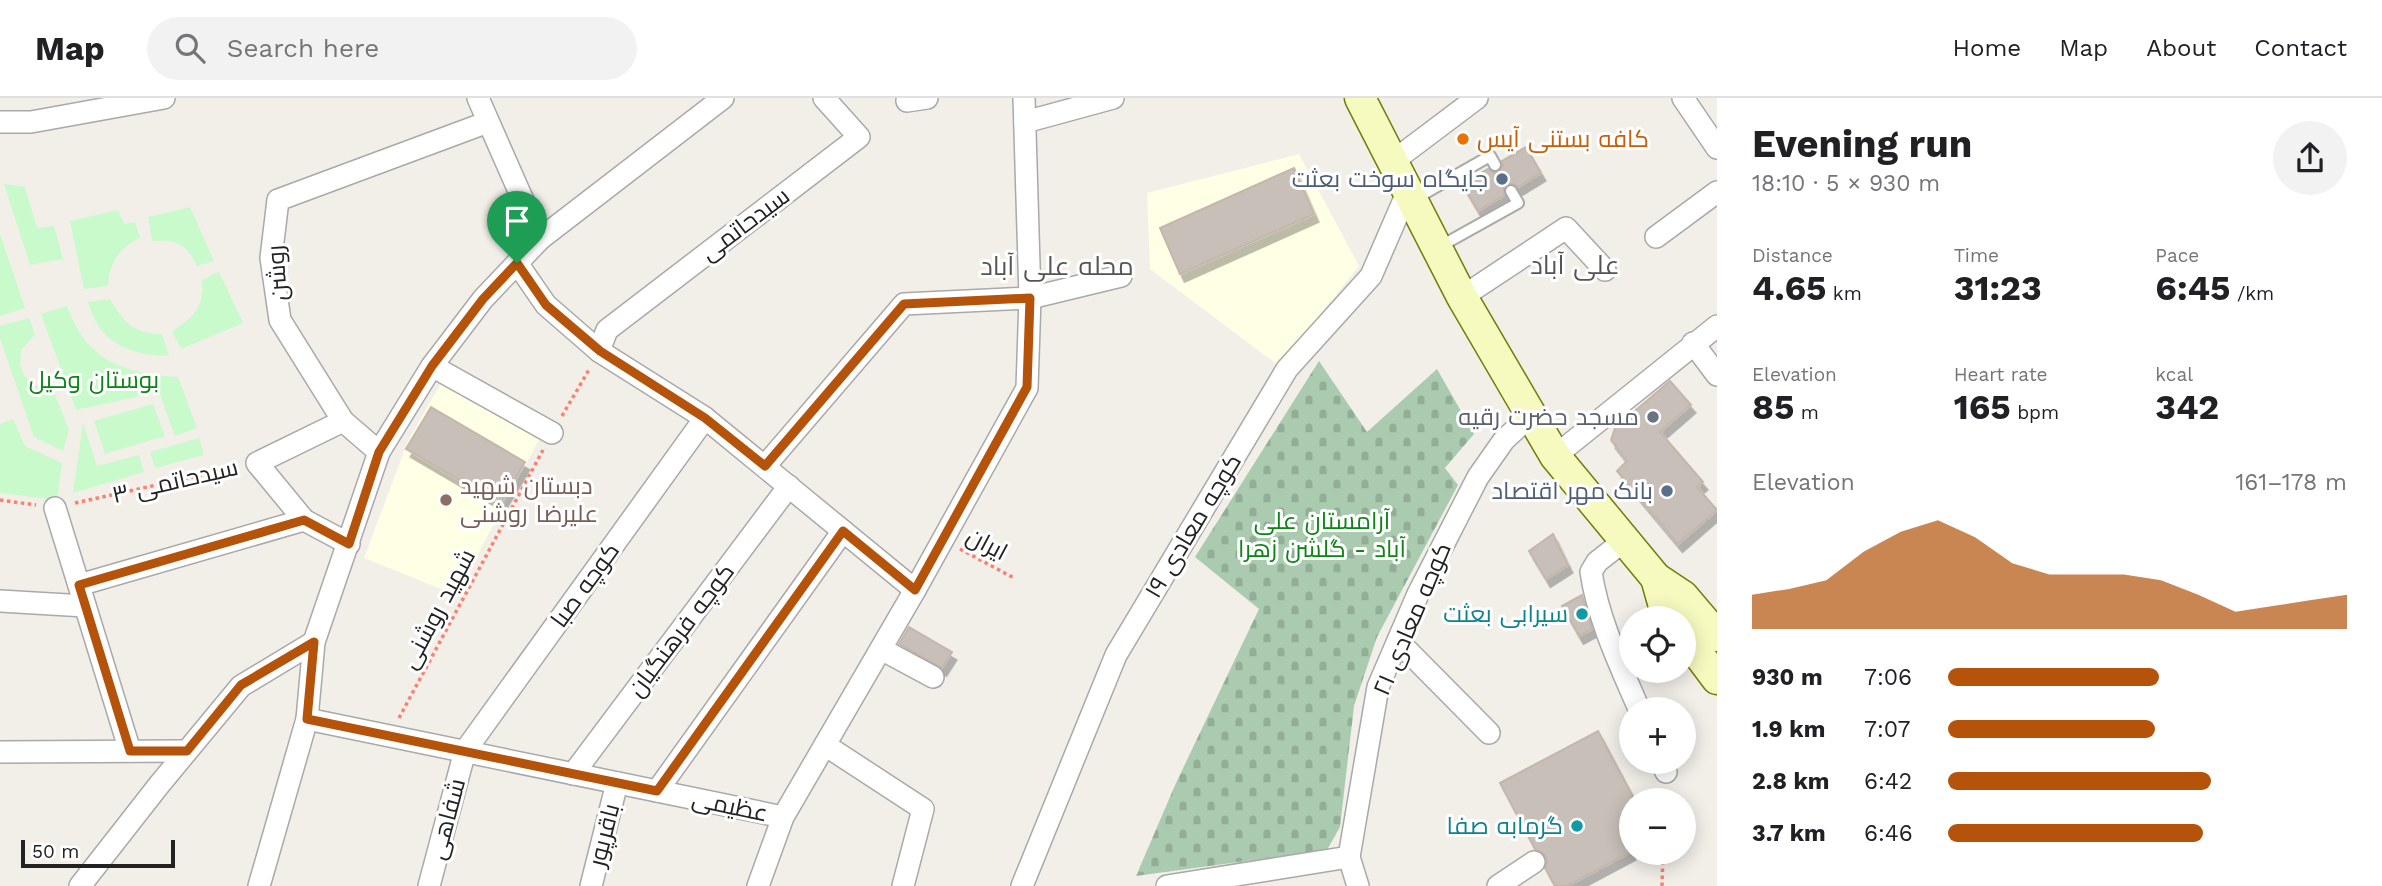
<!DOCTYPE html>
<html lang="en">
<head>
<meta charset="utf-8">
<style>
  :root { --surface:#fff; --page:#f2f2f2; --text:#202124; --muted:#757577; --line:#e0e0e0; --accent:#b45309 }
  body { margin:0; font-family:"Work Sans",Cairo,sans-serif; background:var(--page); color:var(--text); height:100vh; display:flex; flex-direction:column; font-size:26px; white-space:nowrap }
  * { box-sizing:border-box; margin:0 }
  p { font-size:23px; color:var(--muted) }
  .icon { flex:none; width:38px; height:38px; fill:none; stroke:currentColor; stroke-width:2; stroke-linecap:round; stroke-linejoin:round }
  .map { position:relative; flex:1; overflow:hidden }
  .sheet { display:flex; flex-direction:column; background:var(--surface); width:665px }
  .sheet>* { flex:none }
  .tools { position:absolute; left:1619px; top:508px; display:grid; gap:14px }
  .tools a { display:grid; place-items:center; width:77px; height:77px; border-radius:50%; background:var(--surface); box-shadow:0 4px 18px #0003; font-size:35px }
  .scale { position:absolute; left:21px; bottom:18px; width:154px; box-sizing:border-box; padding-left:7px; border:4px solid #222; border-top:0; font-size:19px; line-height:24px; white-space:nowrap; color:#222; -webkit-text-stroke:5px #fff; paint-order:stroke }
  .pin { position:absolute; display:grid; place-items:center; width:60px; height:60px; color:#fff; margin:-72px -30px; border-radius:50% 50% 50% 0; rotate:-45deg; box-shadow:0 0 7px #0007 }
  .pin .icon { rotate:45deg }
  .round { display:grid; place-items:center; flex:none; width:74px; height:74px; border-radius:37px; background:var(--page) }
  .overview { display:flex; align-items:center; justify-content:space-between; height:119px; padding:0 35px }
  h1 { font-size:38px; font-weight:700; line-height:52px }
  .stats { display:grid; grid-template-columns:repeat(3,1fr); gap:10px; height:119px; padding:7px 35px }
  .stats div { display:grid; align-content:center }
  .stats b { font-size:35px; font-weight:700 }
  .stats small { font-size:19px; font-weight:400 }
  .stats p { font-size:19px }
  .chart { height:196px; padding:14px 35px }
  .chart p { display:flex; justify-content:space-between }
  .chart svg { width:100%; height:126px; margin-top:7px; fill:var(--accent); opacity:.7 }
  ul { padding:0 35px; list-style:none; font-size:23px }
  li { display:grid; grid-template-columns:112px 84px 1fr; align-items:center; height:52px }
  li i { height:18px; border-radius:9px; background:var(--accent) }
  header { display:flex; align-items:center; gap:42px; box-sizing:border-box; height:98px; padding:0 35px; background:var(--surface); border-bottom:2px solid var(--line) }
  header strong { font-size:33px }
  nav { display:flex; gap:38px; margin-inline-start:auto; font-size:24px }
  .search { width:490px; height:63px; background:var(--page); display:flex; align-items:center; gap:18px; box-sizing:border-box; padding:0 24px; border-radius:38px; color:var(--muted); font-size:26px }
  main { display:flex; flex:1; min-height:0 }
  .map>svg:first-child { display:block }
  .education { fill:#ffffe5 }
  .cemetery { fill:url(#cemetery-stones) }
  .park { fill:#c8facc }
  .building { fill:#c7bfb8; stroke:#c4b6ab; stroke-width:2; filter:url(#shadow) }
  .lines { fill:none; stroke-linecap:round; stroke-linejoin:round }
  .lane-casing { stroke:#a9a9a9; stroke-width:14 }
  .street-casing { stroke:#a9a9a9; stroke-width:24 }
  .secondary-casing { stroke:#707d05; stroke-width:33 }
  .path { stroke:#fa8072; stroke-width:3.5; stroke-dasharray:3.5 3.5; stroke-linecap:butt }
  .lane { stroke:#fff; stroke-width:10 }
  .street { stroke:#fff; stroke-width:21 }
  .secondary { stroke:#f7fabf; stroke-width:30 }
  .route-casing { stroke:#fff; stroke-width:14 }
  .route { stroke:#b45309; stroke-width:9 }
  .food-dot { fill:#e8710a; stroke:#fff; stroke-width:2.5 }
  .service-dot { fill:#5c6f8a; stroke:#fff; stroke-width:2.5 }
  .worship-dot { fill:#6b7280; stroke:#fff; stroke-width:2.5 }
  .education-dot { fill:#8d6e63; stroke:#fff; stroke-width:2.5 }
  .culture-dot { fill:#0f9aa8; stroke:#fff; stroke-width:2.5 }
  .labels { text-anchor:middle; stroke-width:6; stroke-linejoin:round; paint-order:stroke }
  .food-label { font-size:24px; fill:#c56008; stroke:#fff; text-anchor:start }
  .service-label { font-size:24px; fill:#4e5e75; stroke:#fff; text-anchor:end }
  .street-label { font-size:24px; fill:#222; stroke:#fff }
  .park-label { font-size:24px; fill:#0c8416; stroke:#fff }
  .worship-label { font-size:24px; fill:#5b616d; stroke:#fff; text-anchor:end }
  .education-label { font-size:24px; fill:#785e54; stroke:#fff; text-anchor:start }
  .culture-label { font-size:24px; fill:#0d838f; stroke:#fff; text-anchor:end }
  .neighbourhood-label { font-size:26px; fill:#555; stroke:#fff }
</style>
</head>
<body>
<header>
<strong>Map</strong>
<div class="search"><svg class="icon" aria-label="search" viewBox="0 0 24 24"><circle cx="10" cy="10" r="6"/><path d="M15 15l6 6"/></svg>Search here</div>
<nav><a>Home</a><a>Map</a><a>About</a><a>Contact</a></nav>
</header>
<main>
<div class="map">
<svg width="1717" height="788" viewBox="0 0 1717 788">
  <defs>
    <pattern id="cemetery-stones" width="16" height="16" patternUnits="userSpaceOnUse" patternTransform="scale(1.75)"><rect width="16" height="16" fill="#aacbaf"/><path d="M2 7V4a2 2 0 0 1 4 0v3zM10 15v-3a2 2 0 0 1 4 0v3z" fill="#92ae96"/></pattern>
    <filter id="shadow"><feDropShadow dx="4.5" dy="8" stdDeviation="0" flood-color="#0004"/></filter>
  </defs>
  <rect width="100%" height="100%" fill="#f2efe9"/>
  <g class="education">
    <path d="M1299,56L1359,168L1279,268L1150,171L1147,95Z"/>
    <path d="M443,282L541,338L456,497L364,460L408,343Z"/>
  </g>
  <path class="cemetery" d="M1319,263L1367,334L1437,271L1474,336L1445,370L1458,387L1377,539L1354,608L1340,729L1327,752L1136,778L1176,685L1259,511L1195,459Z"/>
  <g class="park">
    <path d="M4,86L25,89L37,130L54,128L63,161L30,167Z"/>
    <path d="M190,109L214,163L197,168C186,145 177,142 152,143L148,119Z"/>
    <path d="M118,112L124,126L135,124L140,140C119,150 109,165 108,188L84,191L70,123Z"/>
    <path d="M0,136L25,210L0,218Z"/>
    <path d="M219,174L243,225L181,251L172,233C194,220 205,207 202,182Z"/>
    <path d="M110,201C123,224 134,236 162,236L169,258C130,258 98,244 88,204Z"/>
    <path d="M67,208C87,264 123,275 178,279L197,330L175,338L159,294L76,312L41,216Z"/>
    <path d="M29,220L35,236L21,252L20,266L24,277L36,288L53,292L69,332L63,353L34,339L0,240V228Z"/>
    <path d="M153,306L165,338L105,356L94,323Z"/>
    <path d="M13,321L25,348L62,365L57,402L0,395V326Z"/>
    <path d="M83,325L97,368L139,357L144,374L73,395Z"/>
    <path d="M199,340L204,357L155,370L150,354Z"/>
  </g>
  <g class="building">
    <path d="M1526,49L1541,75L1518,89L1514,86H1508L1504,90V97L1478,113L1462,86L1488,71L1494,75L1499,73L1503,68L1502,63Z"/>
    <path d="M1294,70L1314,116L1180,176L1160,130Z"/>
    <path d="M1670,283L1691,307L1660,334L1703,384L1697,389L1717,412L1678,446L1617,373L1627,363L1611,342L1615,330Z"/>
    <path d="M431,309L525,364L500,406L406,351Z"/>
    <path d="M1553,436L1568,467L1546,481L1529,453Z"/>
    <path d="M1582,497L1592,531L1579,538L1562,508Z"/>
    <path d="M909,529L952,554L942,570L899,546Z"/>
    <path d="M1598,633L1631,695V754L1567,788H1555L1545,770L1547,764L1545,757L1535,751L1500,685Z"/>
  </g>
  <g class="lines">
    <g class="lane-casing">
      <g id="lane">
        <path d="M1413,102L1490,58L1495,67"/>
        <path d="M1439,149L1518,105L1511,93"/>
      </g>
    </g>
    <g class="street-casing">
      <g id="street">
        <path d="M478,0L540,141"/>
        <path d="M1683,0L1717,50"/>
        <path d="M907,3L927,0"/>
        <path d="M0,24H31L164,0"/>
        <path d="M1025,24L1113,0"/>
        <path d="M1392,64L1477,0"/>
        <path d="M1656,139L1717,94"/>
        <path d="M517,165L546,207L599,253L705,320L915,492"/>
        <path d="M1462,199L1566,130L1605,172"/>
        <path d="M1693,245L1717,277"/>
        <path d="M599,253L607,232L859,39L824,0"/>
        <path d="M432,268L552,335"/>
        <path d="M343,323L257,365L304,422L349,446"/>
        <path d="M379,354L343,323L280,222L271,160L278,102L488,24"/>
        <path d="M1555,358L1717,228"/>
        <path d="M765,368L904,206L1030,200L1121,178"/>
        <path d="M55,410L130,653"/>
        <path d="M1625,442L1597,464L1591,474C1598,521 1620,567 1639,611"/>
        <path d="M79,487L304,422"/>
        <path d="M0,503L85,508"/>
        <path d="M1398,543L1489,635"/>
        <path d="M881,551L933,579"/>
        <path d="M307,621L783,719"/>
        <path d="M825,647L923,711L903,788"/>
        <path d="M0,654L187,653"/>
        <path d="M1661,663L1666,674"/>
        <path d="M573,676L789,388"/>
        <path d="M657,693L843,433"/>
        <path d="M80,788L159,687L241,588L314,544"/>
        <path d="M259,788L307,621L314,544L379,354L432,268L483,201L540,141L723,0"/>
        <path d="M429,788L465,653L705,320"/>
        <path d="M591,788L617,685"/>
        <path d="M758,788L783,719L915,492L1027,290L1030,200L1024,0"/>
        <path d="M1022,788L1116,557L1287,271L1371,178L1407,95"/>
        <path d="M1167,788L1349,759"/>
        <path d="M1358,788L1349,759L1378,589L1418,496L1478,379L1504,342L1530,318"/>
        <path d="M1498,788L1534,764"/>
      </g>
    </g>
    <g class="secondary-casing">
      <g id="secondary">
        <path d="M1360,0L1462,199L1555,358L1656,480L1683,498L1717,538"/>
        <path d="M1656,480L1665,512L1671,520"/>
        <path d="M1684,537L1717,581"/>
      </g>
    </g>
    <g class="path">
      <path d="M562,318L590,270"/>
      <path d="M0,402L36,407"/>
      <path d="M75,405L238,369"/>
      <path d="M960,451L1014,480"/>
      <path d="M399,620L543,352"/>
      <path d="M1662,788L1663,754"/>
    </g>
    <use href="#lane" class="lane"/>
    <use href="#street" class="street"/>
    <use href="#secondary" class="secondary"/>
  </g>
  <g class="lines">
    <g class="route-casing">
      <path id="route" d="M517,165L546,207L600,253L705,320L765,368L904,206L1030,200L1027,289L915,492L843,433L657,693L307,621L314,544L241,587L187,653H130L79,487L304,422L349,446L379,354L432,268L483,201Z"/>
    </g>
    <use href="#route" class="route"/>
  </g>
  <circle class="food-dot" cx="1463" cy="41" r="7"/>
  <g class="service-dot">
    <circle cx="1502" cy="81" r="7"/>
    <circle cx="1667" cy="393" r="7"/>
  </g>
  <circle class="worship-dot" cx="1653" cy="319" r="7"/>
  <circle class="education-dot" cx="446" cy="402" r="7"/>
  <g class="culture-dot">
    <circle cx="1582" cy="516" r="7"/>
    <circle cx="1577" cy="728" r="7"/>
  </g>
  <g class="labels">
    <g class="food-label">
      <text x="1477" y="49">کافه بستنی آیس</text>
    </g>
    <g class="service-label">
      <text x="1488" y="89">جایگاه سوخت بعثت</text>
      <text x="1653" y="401">بانک مهر اقتصاد</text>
    </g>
    <g class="street-label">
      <text transform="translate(745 126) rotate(-37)" y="8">سیدحاتمی</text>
      <text transform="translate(277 175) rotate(-94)" y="8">روشن</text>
      <text transform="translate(175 383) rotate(-13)" y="8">سیدحاتمی ۳</text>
      <text transform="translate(1193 428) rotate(-59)" y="8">کوچه معادی ۱۹</text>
      <text transform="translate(987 446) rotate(28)" y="8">ایران</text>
      <text transform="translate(585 487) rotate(-54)" y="8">کوچه صبا</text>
      <text transform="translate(438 511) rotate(-62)" y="8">شهید روشنی</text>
      <text transform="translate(1412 521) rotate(-67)" y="8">کوچه معادی ۲۱</text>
      <text transform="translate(681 532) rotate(-53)" y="8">کوچه فرهنگیان</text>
      <text transform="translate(730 708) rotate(12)" y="8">عظیمی</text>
      <text transform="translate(447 721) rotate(-75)" y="8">شفاهی</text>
      <text transform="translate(604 737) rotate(-76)" y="8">باقرپور</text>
    </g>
    <g class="park-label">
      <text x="94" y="290">بوستان وکیل</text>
      <text x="1322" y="431">آرامستان علی<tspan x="1322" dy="28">آباد - گلشن زهرا</tspan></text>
    </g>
    <g class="worship-label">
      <text x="1639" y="327">مسجد حضرت رقیه</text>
    </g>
    <g class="education-label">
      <text x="460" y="396">دبستان شهید<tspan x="460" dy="28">علیرضا روشنی</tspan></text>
    </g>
    <g class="culture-label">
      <text x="1568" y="524">سیرابی بعثت</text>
      <text x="1563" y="736">گرمابه صفا</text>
    </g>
    <g class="neighbourhood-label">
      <text x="1575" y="176">علی آباد</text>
      <text x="1057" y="177">محله علی آباد</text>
    </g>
  </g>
</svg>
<div class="tools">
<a><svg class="icon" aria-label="locate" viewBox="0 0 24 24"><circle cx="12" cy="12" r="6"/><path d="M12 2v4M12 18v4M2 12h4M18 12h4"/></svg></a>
<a>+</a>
<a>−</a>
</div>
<div class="scale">50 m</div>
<div class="pin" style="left:517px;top:165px;background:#1e9e55"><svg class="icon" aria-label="arrive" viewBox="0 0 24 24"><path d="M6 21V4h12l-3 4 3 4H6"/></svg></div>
</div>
<section class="sheet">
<div class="overview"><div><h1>Evening run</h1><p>18:10 · 5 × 930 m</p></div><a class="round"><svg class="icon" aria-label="share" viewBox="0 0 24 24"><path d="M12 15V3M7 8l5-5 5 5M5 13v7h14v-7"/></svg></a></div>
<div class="stats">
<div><p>Distance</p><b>4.65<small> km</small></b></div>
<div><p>Time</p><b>31:23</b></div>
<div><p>Pace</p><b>6:45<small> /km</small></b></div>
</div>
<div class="stats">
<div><p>Elevation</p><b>85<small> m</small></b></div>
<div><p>Heart rate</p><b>165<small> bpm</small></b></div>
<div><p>kcal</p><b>342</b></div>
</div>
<div class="chart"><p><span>Elevation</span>161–178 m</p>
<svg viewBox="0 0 160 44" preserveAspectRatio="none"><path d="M0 44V32L10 30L20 27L30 17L40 10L50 6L60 12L70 21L80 25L90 25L100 25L110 27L120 32L130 38L140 36L150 34L160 32V44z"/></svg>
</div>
<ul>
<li><b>930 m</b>7:06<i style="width:53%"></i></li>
<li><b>1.9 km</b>7:07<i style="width:52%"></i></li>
<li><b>2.8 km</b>6:42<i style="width:66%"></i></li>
<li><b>3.7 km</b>6:46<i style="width:64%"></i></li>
</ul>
</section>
</main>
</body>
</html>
